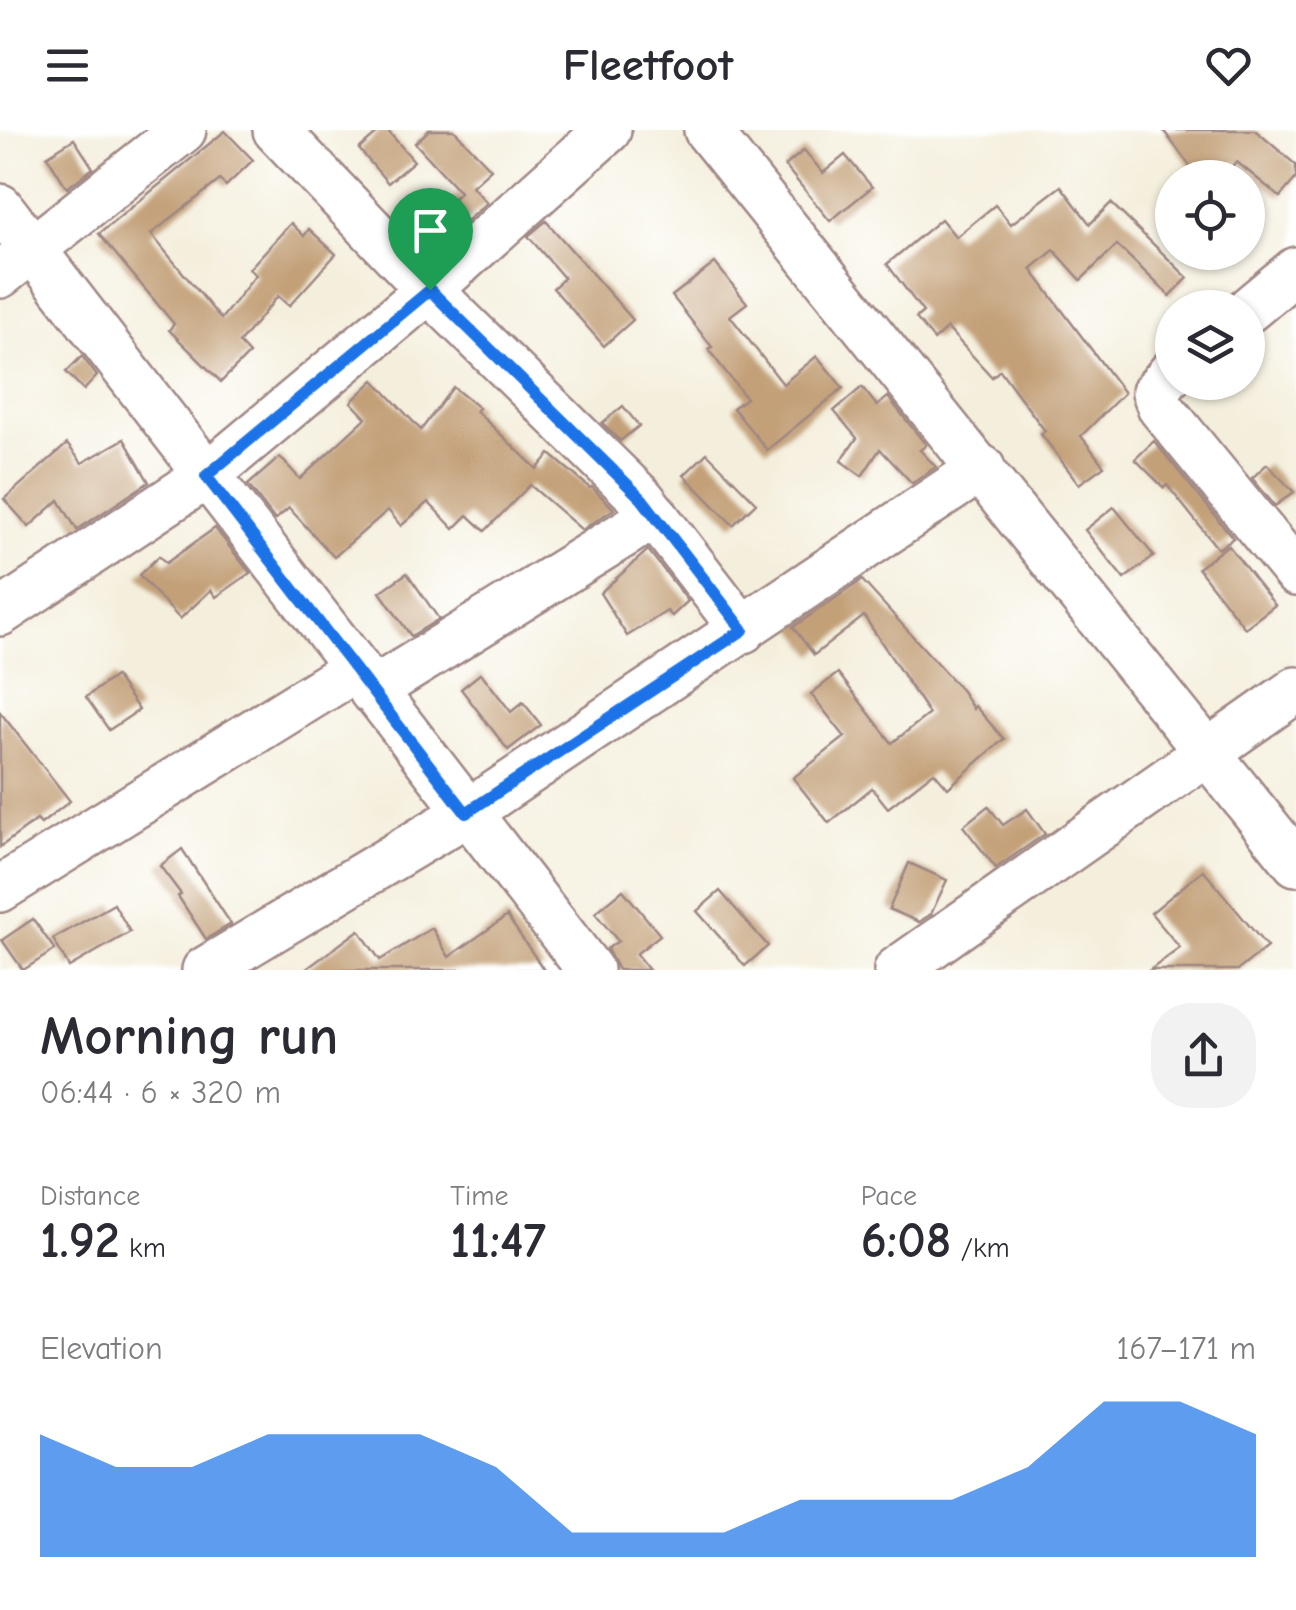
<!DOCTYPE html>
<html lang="en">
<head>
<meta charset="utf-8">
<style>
  :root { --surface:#fff; --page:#f2f2f3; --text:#2b2b33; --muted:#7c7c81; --accent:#1a73e8 }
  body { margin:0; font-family:"Comic Neue",sans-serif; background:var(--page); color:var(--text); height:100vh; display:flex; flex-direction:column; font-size:38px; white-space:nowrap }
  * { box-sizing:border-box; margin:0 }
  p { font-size:32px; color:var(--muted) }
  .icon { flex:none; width:55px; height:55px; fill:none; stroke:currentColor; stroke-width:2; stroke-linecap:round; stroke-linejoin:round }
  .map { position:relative; height:840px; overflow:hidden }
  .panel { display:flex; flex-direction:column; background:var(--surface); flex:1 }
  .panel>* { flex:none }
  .buttons { position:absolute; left:1155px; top:30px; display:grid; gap:20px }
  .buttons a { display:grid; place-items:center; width:110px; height:110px; border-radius:50%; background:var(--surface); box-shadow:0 2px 8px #0004; font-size:50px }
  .pin { position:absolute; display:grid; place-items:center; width:85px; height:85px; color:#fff; margin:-102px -42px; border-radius:50% 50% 50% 0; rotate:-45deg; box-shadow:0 0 10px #0007 }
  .pin .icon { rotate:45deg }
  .round { display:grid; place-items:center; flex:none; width:105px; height:105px; border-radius:40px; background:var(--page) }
  .overview { display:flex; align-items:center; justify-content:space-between; height:170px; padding:0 40px }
  h1 { font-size:55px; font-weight:600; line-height:75px }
  .figures { display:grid; grid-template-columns:repeat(3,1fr); gap:15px; height:170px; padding:10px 40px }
  .figures div { display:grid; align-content:center }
  .figures b { font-size:50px; font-weight:600 }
  .figures small { font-size:28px; font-weight:400 }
  .figures p { font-size:28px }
  .chart { height:280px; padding:20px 40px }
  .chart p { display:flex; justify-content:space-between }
  .chart svg { width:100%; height:180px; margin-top:10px; fill:var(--accent); opacity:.7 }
  header { display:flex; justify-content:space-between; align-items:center; height:130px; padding:0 40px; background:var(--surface); font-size:45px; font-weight:600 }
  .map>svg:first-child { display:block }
  .building { fill:#c3a078 }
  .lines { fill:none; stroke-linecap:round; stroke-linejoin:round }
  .minor-casing { stroke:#9f8784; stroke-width:50 }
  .minor { stroke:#fff; stroke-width:45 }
  .route-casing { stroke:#fff; stroke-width:20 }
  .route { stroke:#1a73e8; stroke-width:12 }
</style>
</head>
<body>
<header><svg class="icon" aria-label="menu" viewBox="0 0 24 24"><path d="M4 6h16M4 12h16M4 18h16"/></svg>Fleetfoot<svg class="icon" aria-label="heart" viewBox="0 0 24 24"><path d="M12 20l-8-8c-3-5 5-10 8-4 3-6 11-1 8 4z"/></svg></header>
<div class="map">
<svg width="1296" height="840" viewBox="0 0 1296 840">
  <rect width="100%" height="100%" fill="#fff"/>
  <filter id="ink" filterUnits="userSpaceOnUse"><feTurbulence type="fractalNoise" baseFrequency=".01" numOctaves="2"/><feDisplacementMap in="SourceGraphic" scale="20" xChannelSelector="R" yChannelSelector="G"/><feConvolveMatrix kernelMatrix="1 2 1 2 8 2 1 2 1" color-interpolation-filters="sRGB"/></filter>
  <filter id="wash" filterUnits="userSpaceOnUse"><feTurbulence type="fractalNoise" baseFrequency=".0048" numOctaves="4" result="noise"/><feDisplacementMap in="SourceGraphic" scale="40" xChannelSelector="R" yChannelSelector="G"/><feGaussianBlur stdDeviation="2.25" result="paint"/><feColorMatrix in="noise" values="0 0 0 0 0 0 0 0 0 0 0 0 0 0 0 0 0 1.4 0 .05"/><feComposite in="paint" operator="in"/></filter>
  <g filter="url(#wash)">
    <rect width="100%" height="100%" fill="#f4efdd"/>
    <g id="blocks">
      <g class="building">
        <path d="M381,0H387L414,31L388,53L359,19Z"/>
        <path d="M429,0H454L491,39L472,56L487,73L464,93L447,74L460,62L415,13Z"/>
        <path d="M1163,0H1255L1296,35V48L1280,67L1237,32L1217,48H1199Z"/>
        <path d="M225,1L253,30L226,56L220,50L151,104L221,189L256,145L249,139L291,93L304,106L309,99L336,124L289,176L278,166L239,213L249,224L221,252L169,200L174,194L99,104Z"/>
        <path d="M74,9L93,38L67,58L47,26Z"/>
        <path d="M804,20L823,43L845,25L872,57L830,91L785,36Z"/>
        <path d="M1061,56L1090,94L1111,73L1188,148L1170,166L1117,115L1081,150L1054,120L1031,139L1124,263L1081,306L1104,336L1079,354L1041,304L1045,301L1000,240L992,247L947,198L934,210L916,188L923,182L887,134L941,89L956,107L995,75L1011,94Z"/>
        <path d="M546,91L633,190L604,216L553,158L564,148L528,106Z"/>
        <path d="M715,133L747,173L730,186L783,254L817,226L843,258L767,320L733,278L746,268L708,219L712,217L672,166Z"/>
        <path d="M82,226L97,246L84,260L66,242Z"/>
        <path d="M374,250L421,300L453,257L479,278L476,281L537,339L550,324L590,358L592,357L614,379L582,400L530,355L485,401L468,385L454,399L428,372L401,396L388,380L334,427L289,378L275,390L248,355L280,327L300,349L366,288L351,272Z"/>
        <path d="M862,257L877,276L888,267L926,315L920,320L936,337L912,353L880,319L862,346L841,331L857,308L834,281Z"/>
        <path d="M623,276L639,296L620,311L602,293Z"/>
        <path d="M124,309L149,352L77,400L59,370L29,397L4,369L67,314L82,333Z"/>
        <path d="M1154,311L1233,408L1218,419L1167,355L1164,358L1135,329Z"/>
        <path d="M707,323L756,373L733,395L684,345Z"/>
        <path d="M1267,334L1294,362L1275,376L1252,348Z"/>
        <path d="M1114,377L1154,426L1124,449L1085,400Z"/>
        <path d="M215,398L250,443L216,467L211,460L180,489L139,445L159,426L166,433Z"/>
        <path d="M1228,415L1275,475L1245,498L1198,438Z"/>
        <path d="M648,420L688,471L672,486L667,481L627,506L600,463Z"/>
        <path d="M407,443L439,489L411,506L380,462Z"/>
        <path d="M862,450L962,561L973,579L975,576L1004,609L948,658L934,642L888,678L872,658L829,693L793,648L845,607L811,564L838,543L892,613L929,584L864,486L814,525L793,497Z"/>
        <path d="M481,543L511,582L523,572L541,595L508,620L461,559Z"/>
        <path d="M115,546L139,580L109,600L86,567Z"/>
        <path d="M0,582L70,671L41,694L37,690L0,717Z"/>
        <path d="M988,676L1003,695L1027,679L1045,704L996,738L963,696Z"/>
        <path d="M182,719L231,794L206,809L178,766L181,764L160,736Z"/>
        <path d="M909,733L947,750L931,784L919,792L889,779Z"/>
        <path d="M1203,740L1267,817L1238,840H1150L1180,818L1151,783Z"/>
        <path d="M623,760L660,805L636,824L649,840H618L607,819L618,811L595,783Z"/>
        <path d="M720,761L768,816L745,836L697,781Z"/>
        <path d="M114,774L130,802L69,837L53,809Z"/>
        <path d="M507,786L544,840H305L359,800L380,830L432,798L449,827Z"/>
        <path d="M33,789L55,820L23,840L2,810Z"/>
      </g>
    </g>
  </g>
  <g filter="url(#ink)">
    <use href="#blocks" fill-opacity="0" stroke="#9f8784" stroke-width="2.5"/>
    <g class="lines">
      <g class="minor-casing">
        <g id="minor">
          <path d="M276,0L429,160L642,369L743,500"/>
          <path d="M707,0L1296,733"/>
          <path d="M0,77L590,840"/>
          <path d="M0,145L183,0"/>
          <path d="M1248,180L1296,140"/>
          <path d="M1172,242L1155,262L1161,278L1296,443"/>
          <path d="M0,483L206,346L429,160L608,0"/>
          <path d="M372,561L655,385"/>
          <path d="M0,759L355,539"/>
          <path d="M205,840L467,683L982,338"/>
          <path d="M897,840L1296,560"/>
        </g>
      </g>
      <use href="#minor" class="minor"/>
    </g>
  </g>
  <g class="lines" filter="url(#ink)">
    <g class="route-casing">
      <path id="route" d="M430,160L642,369L743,500L466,683L206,346Z"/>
    </g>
    <use href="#route" class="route"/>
  </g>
</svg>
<div class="buttons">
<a><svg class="icon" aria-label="locate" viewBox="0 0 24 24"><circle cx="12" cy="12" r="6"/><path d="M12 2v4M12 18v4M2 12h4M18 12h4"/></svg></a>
<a><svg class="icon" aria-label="layers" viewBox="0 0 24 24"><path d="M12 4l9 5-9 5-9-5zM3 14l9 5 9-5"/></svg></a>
</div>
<div class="pin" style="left:430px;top:160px;background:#1e9e55"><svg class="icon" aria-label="arrive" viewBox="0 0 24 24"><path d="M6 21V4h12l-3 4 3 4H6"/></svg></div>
</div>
<section class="panel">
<div class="overview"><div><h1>Morning run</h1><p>06:44 · 6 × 320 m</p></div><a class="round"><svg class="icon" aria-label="share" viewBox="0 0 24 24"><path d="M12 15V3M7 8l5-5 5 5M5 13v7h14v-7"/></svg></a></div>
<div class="figures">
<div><p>Distance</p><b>1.92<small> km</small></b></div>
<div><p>Time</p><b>11:47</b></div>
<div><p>Pace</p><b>6:08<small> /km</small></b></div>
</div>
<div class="chart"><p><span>Elevation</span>167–171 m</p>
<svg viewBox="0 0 160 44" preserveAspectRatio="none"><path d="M0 44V14L10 22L20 22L30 14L40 14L50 14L60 22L70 38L80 38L90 38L100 30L110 30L120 30L130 22L140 6L150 6L160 14V44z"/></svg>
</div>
</section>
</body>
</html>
